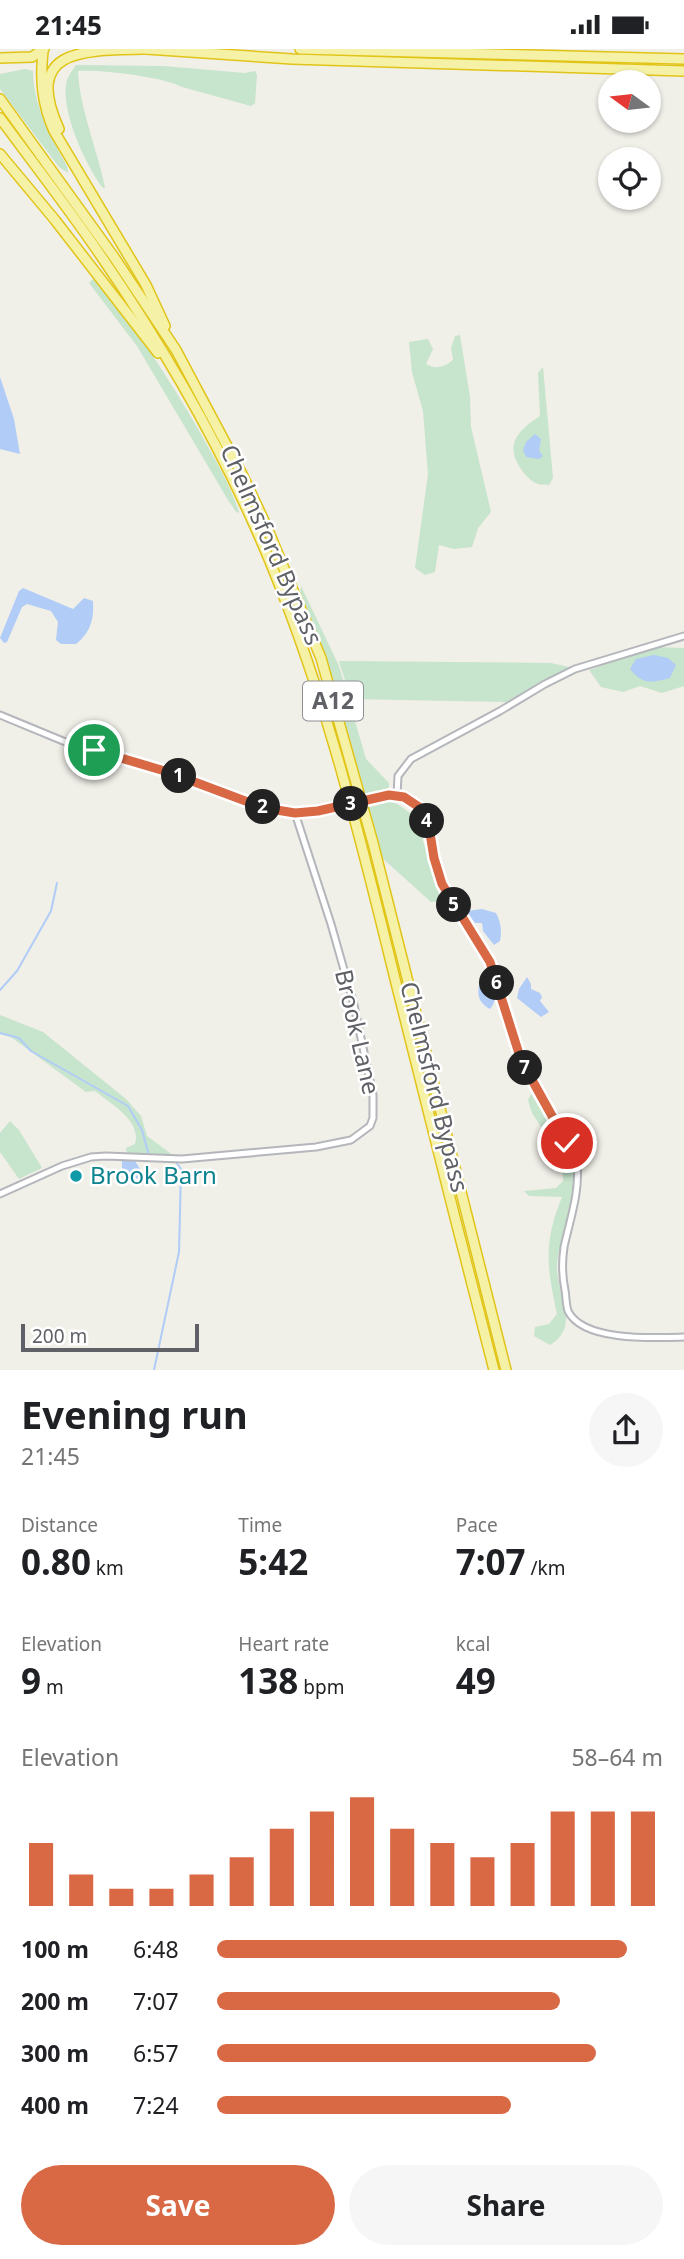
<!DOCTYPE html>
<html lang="en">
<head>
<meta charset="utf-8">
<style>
  :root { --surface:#fff; --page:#f6f6f6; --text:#202124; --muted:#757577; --accent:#d96944 }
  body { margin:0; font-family:"Noto Sans",sans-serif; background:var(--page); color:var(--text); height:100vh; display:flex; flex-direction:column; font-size:26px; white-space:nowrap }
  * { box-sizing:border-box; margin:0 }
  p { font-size:23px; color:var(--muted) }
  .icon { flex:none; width:38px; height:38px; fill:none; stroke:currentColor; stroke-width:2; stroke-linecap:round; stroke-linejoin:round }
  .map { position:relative; height:1321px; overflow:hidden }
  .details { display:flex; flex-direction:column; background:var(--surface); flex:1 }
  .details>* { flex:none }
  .needle { width:46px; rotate:285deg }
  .fabs { position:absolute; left:598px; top:21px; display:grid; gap:14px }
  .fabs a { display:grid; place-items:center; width:63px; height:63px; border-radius:50%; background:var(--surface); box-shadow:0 2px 5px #0004; font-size:35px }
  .scale { position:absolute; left:21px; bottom:18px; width:178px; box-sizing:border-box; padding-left:7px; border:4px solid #5f6166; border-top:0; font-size:19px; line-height:24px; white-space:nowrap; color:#5f6166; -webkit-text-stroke:5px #fff; paint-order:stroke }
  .pin { position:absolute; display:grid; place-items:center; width:60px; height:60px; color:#fff; margin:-30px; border:4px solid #fff; border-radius:50%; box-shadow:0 2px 7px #0007 }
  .km { position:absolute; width:35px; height:35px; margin:-18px; border-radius:50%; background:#222; color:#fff; font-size:19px; line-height:35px; text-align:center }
  .round { display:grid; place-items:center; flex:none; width:74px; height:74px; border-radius:37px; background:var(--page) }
  .overview { display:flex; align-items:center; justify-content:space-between; height:119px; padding:0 21px }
  h1 { font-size:38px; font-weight:700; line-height:52px }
  .stats { display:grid; grid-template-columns:repeat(3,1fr); gap:10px; height:119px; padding:7px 21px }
  .stats div { display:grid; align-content:center }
  .stats b { font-size:35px; font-weight:700 }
  .stats small { font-size:19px; font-weight:400 }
  .stats p { font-size:19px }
  .chart { height:196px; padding:14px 21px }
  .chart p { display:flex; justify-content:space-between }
  .chart svg { width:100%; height:126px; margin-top:7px; stroke:var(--accent); stroke-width:6 }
  .action { display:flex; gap:14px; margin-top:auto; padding:14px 21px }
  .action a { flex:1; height:80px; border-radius:42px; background:var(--accent); color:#fff; font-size:28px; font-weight:700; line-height:80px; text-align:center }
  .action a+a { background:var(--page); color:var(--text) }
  ul { padding:0 21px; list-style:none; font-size:23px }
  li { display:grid; grid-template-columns:112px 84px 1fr; align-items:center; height:52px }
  li i { height:18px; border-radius:9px; background:var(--accent) }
  .status { display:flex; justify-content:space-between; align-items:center; height:49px; padding:0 35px; background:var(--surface); direction:ltr }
  .status svg { height:19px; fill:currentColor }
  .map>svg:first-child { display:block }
  .green { fill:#c7e4cc }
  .water { fill:#b0ccf7 }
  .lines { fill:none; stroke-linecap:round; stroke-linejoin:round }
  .stream { stroke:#b0ccf7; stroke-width:2 }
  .minor-casing { stroke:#b5b6bb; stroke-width:9 }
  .trunk-casing { stroke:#e1c417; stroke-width:12 }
  .minor { stroke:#fff; stroke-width:5 }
  .trunk { stroke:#f5f2a8; stroke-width:9 }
  .minor-bridge-casing { stroke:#b5b6bb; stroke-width:9; stroke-linecap:butt }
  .minor-bridge { stroke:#fff; stroke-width:5 }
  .route-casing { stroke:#fff; stroke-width:14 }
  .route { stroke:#d96944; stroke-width:9 }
  .culture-dot { fill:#0f9aa8; stroke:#fff; stroke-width:2.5 }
  .labels { text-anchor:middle; stroke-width:5; stroke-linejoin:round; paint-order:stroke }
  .shield { fill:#fff; stroke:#8f9094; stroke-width:2 }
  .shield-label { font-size:23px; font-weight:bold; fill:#5f6166 }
  .street-label { font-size:24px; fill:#5f6166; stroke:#fff }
  .culture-label { font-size:24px; fill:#0d838f; stroke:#fff; text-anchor:start }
</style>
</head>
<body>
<div class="status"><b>21:45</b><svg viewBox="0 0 49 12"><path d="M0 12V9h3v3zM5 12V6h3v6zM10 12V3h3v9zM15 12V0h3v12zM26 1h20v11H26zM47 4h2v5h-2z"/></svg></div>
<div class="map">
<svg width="684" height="1321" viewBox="0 0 684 1321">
  <rect width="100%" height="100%" fill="#f0efe8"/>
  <g class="green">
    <path d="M76,16L163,17L245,24L255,22L257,26L255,54L251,57L182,38C165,28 99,20 78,22C79,58 98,102 105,139H103C86,117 62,65 66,36C67,28 72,22 76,16Z"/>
    <path d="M25,20L33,22C33,56 51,88 67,117L68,124L59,118L0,40V25Z"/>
    <path d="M94,229C135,277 170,331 201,385C215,411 230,435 239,463L237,464L228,451L137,297L89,234Z"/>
    <path d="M460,286L470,348L471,378L491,463L478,479L472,498L454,500L439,496L435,523L425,526L415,519L428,425L423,362L412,323L409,293L428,290L433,300L426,315C436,321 444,318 453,311L451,299L455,287Z"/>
    <path d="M543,318L553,429L549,436C545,435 542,436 538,435C526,431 510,408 514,395C517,382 530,374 540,367L538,324Z"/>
    <path d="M301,537L339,617L366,710L389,734V740L382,744H364L327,615L300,545Z"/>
    <path d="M655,598L684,599V637L662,644L640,637L623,643L601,638L589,621Z"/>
    <path d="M339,612L551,614L569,618L556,629L506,653L351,650Z"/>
    <path d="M393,752L416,768L441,852L431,853L380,807L367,759Z"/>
    <path d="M0,966L43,983L126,1050L141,1067L147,1087L174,1107L127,1106L126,1099L135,1095C142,1072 111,1055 95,1042L86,1043L11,988L0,985Z"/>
    <path d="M531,1045C545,1067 562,1091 571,1116C582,1150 559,1183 557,1217C556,1245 582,1276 550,1296L534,1287L535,1278L549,1275L557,1265C547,1218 543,1195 562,1148L529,1147L524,1142L556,1139L563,1132L562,1110L532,1064L528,1051Z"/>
    <path d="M10,1072L19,1081L42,1119L19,1130L0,1103V1084Z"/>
  </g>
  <g class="water">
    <path d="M0,328L14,370L20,405L0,400Z"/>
    <path d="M535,385L541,390L539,402L543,407L539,410L526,408L523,401L526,393Z"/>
    <path d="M23,539L73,560L84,549L93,552C94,570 91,583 76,595H61L56,591L58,573L51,562L27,555L22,558L7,593L4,594L0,589L19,542Z"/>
    <path d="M654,606L668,609L676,616L670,629C651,634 643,636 630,620L636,610Z"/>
    <path d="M482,860L496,864C501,873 502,882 500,892L494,896L483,882L482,874H475L466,862Z"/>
    <path d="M484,926C496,933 499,950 490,960C475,952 476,939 484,926Z"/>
    <path d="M527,928L531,935V940L540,944L542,948L540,952L549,963L541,968L517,949L519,940Z"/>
    <path d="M122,1112H135L142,1123L139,1130L132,1128L122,1120Z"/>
  </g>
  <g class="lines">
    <g class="stream">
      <path d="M0,941L17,922L51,862L57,834"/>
      <path d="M0,984L19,989L31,1002L128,1057L142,1081L149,1107"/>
      <path d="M154,1321L179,1203L181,1120L176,1113"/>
    </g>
    <g class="minor-casing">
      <g id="minor">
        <path d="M0,666L63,692L168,723L264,759L295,764L335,759"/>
        <path d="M380,747C399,744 414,750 425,766L442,836L490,913L521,1011L577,1114C580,1144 570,1170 564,1198C562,1212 562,1227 565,1241C566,1247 566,1256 568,1262C583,1293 655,1289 684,1288"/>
        <path d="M397,747L398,727L411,710L500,662L545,635L575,620L684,587"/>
        <path d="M0,1145L62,1117L91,1108L106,1107L182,1110L316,1098L351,1091L370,1077L373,1069V1046L354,956L331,875L295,764"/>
      </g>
    </g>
    <g class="trunk-casing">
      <g id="trunk">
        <path d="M146,0L292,10L684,22"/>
        <path d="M300,0L684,10"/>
        <path d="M43,2C40,31 42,55 54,82L146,236L165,277"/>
        <path d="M0,9L32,8L44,0"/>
        <path d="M0,50L114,208L176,301L242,425L266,476L321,609L373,794L506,1321"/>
        <path d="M0,69C34,115 69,160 101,207C160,293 214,385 256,480C320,624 358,778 395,930C428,1060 460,1191 494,1321"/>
        <path d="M59,80C23,0 81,1 147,0"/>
        <path d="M0,105L55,171L158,304"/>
      </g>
    </g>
    <use href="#minor" class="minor"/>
    <use href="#trunk" class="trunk"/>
    <g class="minor-bridge-casing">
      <path id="minor-bridge" d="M335,759L380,747"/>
    </g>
    <use href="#minor-bridge" class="minor-bridge"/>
  </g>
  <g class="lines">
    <g class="route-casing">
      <path id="route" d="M94,701L168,723L264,759L295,764L318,762L389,746L404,748L419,758L429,778L434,809L442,835L490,913L521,1011L567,1094"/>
    </g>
    <use href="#route" class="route"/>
  </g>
  <circle class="culture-dot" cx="76" cy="1127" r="7"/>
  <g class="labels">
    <rect class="shield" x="303" y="632.5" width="60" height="39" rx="5"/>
    <g class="shield-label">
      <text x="333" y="660">A12</text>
    </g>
    <g class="street-label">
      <text transform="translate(271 496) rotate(66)" y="8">Chelmsford Bypass</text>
      <text transform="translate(357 983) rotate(77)" y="8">Brook Lane</text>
      <text transform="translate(434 1038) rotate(76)" y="8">Chelmsford Bypass</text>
    </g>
    <g class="culture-label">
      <text x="90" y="1135">Brook Barn</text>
    </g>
  </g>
</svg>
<div class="fabs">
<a><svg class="needle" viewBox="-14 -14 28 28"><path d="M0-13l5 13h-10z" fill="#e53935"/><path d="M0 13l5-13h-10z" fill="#757577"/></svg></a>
<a><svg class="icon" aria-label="locate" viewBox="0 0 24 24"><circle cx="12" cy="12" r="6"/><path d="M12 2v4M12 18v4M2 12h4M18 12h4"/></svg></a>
</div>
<div class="scale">200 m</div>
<div class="pin" style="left:94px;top:701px;background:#1e9e55"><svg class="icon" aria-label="arrive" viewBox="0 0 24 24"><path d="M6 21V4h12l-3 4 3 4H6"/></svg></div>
<div class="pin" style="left:567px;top:1094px;background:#d93025"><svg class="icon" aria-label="check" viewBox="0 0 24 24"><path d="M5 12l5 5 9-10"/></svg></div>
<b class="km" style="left:179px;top:727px">1</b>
<b class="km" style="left:263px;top:758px">2</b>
<b class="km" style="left:351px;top:755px">3</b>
<b class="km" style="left:427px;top:772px">4</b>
<b class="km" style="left:454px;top:856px">5</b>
<b class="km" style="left:497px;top:934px">6</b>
<b class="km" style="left:525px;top:1019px">7</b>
</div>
<section class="details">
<div class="overview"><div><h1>Evening run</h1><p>21:45</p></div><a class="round"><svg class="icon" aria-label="share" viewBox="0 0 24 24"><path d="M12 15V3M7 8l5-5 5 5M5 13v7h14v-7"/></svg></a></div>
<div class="stats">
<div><p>Distance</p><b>0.80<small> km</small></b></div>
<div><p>Time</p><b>5:42</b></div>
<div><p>Pace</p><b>7:07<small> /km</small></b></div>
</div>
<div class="stats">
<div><p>Elevation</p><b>9<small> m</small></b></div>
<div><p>Heart rate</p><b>138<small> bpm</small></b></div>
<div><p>kcal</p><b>49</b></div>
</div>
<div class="chart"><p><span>Elevation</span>58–64 m</p>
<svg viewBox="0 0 160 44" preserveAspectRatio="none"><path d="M5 44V22M15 44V33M25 44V38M35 44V38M45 44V33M55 44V27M65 44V17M75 44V11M85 44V6M95 44V17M105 44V22M115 44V27M125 44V22M135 44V11M145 44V11M155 44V11"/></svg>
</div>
<ul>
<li><b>100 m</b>6:48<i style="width:92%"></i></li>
<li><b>200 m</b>7:07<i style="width:77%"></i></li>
<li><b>300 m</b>6:57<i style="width:85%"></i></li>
<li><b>400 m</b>7:24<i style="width:66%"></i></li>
</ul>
<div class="action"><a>Save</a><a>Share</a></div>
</section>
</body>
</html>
